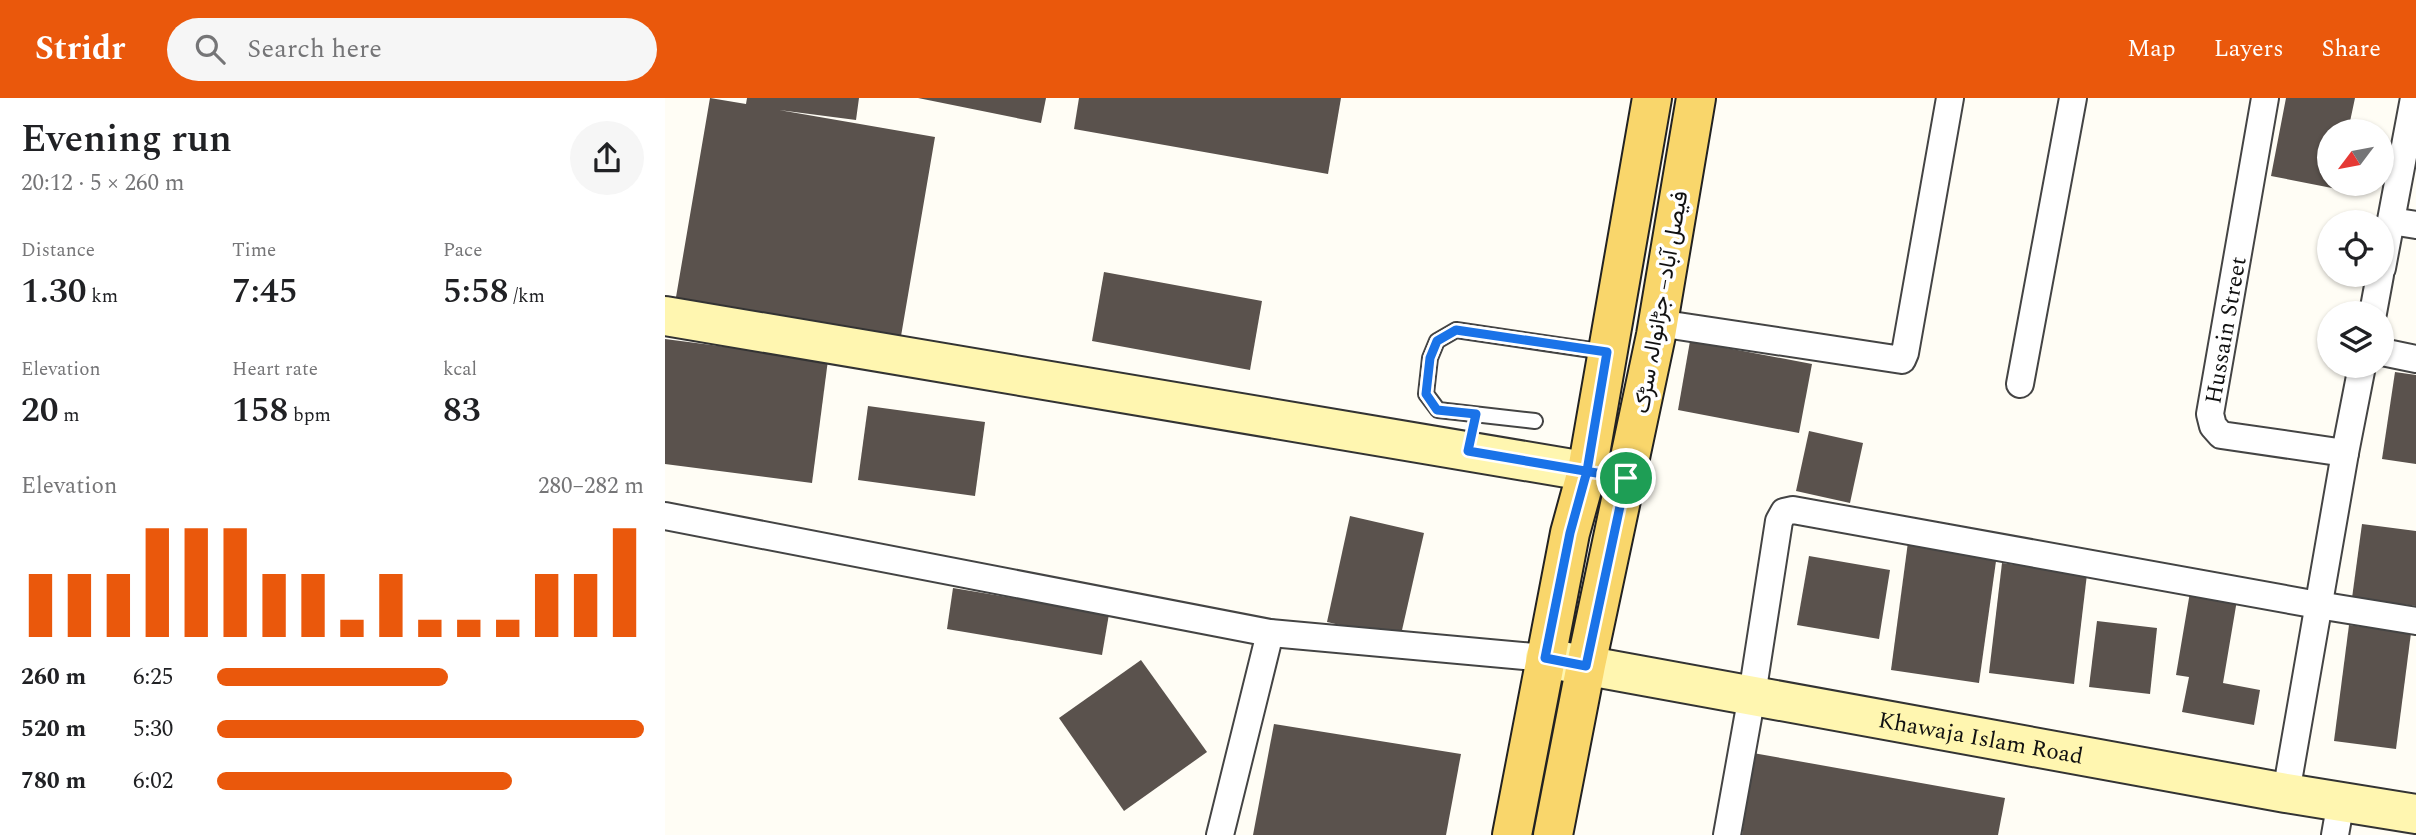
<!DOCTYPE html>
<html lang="en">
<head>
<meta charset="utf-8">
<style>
  :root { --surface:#fff; --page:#f6f6f6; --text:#202124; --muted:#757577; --accent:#ea580c }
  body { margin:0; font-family:Spectral,Vazirmatn,serif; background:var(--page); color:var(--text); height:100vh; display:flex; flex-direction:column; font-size:26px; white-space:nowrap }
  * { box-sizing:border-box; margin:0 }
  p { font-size:23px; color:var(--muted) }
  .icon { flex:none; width:38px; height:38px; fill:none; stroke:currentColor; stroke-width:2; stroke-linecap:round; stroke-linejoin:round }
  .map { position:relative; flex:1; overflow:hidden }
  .sheet { display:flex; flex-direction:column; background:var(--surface); width:665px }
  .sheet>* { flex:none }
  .needle { width:46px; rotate:238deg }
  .buttons { position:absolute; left:1652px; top:21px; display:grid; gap:14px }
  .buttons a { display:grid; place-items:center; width:77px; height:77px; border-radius:50%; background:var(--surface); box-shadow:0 2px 5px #0004; font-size:35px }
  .pin { position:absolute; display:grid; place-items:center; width:60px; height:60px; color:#fff; margin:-30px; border:4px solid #fff; border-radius:50%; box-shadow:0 2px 7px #0007 }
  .round { display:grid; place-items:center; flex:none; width:74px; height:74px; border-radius:37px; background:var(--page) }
  .head { display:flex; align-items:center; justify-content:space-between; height:119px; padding:0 21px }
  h1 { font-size:38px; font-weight:600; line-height:52px }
  .figures { display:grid; grid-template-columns:repeat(3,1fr); gap:10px; height:119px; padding:7px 21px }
  .figures div { display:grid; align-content:center }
  .figures b { font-size:35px; font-weight:600 }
  .figures small { font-size:19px; font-weight:400 }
  .figures p { font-size:19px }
  .chart { height:196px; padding:14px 21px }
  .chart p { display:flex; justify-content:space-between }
  .chart svg { width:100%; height:126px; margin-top:7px; stroke:var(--accent); stroke-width:6 }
  ul { padding:0 21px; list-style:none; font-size:23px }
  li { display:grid; grid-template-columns:112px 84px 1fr; align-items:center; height:52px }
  li i { height:18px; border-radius:9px; background:var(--accent) }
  header { display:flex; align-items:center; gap:42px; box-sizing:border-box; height:98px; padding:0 35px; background:var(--accent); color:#fff }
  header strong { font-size:33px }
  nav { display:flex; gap:38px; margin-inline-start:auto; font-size:24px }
  .search { width:490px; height:63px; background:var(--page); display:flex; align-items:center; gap:18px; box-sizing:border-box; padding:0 24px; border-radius:38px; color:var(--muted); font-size:26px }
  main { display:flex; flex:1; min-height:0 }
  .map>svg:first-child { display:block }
  .building { fill:#5a524d }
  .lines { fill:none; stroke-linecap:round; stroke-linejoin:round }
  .lane-casing { stroke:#444; stroke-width:18 }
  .street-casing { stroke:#444; stroke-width:30 }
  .secondary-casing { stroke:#333; stroke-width:42 }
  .primary-casing { stroke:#222; stroke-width:42 }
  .lane { stroke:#fff; stroke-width:14 }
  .street { stroke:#fff; stroke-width:26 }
  .secondary { stroke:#fff6b0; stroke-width:38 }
  .primary { stroke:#f9d66b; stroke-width:38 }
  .route-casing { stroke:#fff; stroke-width:14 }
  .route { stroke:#1a73e8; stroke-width:9 }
  .labels { text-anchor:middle; stroke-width:7; stroke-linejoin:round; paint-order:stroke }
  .street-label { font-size:23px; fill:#111; stroke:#fff }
</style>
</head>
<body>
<header>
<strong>Stridr</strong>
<div class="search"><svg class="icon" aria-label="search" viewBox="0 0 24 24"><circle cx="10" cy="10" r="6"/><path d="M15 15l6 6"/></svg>Search here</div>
<nav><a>Map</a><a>Layers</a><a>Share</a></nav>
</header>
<main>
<section class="sheet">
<div class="head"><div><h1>Evening run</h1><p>20:12 · 5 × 260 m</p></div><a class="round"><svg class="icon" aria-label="share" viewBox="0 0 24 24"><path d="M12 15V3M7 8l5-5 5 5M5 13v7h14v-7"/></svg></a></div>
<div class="figures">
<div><p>Distance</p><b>1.30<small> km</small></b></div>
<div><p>Time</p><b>7:45</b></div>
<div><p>Pace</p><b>5:58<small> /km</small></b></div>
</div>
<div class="figures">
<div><p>Elevation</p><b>20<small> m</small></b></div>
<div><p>Heart rate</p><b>158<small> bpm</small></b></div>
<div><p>kcal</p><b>83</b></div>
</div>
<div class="chart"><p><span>Elevation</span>280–282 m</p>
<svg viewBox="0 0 160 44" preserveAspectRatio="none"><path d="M5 44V22M15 44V22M25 44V22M35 44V6M45 44V6M55 44V6M65 44V22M75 44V22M85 44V38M95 44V22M105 44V38M115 44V38M125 44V38M135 44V22M145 44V22M155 44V6"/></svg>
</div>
<ul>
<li><b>260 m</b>6:25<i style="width:54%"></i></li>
<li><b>520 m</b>5:30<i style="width:100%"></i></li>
<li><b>780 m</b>6:02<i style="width:69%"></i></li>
</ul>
</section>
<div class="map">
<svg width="1751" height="737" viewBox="0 0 1751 737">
  <rect width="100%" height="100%" fill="#fffdf5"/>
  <g class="building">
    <path d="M45,0L81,6L82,0H194L191,22L114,12L270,39L235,244L10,205Z"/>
    <path d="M253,0H381L376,25Z"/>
    <path d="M414,0H676L663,76L409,31Z"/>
    <path d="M1621,0H1690L1683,33H1664V86H1673L1672,91L1606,78Z"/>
    <path d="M439,174L597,203L585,272L427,243Z"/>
    <path d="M0,241L163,262L147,385L0,366Z"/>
    <path d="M1025,243L1147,266L1134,335L1013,312Z"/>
    <path d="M1730,274L1751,277V366L1717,361Z"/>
    <path d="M203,308L320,324L310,398L193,382Z"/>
    <path d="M1144,333L1198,345L1185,405L1131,393Z"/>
    <path d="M685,418L759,435L735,541L662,524Z"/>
    <path d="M1697,426L1751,433V508L1687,500Z"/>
    <path d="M1243,444L1332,456L1314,585L1226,572Z"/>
    <path d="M1144,458L1225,472L1214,541L1132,527Z"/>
    <path d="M1337,465L1422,476L1409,586L1324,575Z"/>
    <path d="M288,490L444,516L437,557L282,531Z"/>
    <path d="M1525,494L1572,502L1558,585L1595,592L1589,627L1517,614L1524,579L1511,577Z"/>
    <path d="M1432,523L1492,530L1485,596L1424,589Z"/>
    <path d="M1684,527L1746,535L1731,651L1669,643Z"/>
    <path d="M476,562L542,654L459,713L394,620Z"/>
    <path d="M609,626L796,656L781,737H588Z"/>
    <path d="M1088,655L1340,700L1333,737H1077Z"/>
  </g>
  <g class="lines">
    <g class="lane-casing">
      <path id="lane" d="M870,323L773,312L761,296L765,260L772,243L791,232L940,254"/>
    </g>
    <g class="street-casing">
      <g id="street">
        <path d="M1600,0L1545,316L1548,328L1556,337L1680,355"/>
        <path d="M1726,123L1751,127"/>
        <path d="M1717,170L1749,0"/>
        <path d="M1708,215L1715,177"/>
        <path d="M993,225L1237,262L1240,255L1285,0"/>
        <path d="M1717,254L1751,261"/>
        <path d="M1355,286L1408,0"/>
        <path d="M0,418L605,535L880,560"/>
        <path d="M1621,695L1680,355L1697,268"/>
        <path d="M555,737L605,535"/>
        <path d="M1062,737L1087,597L1114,423L1119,414L1128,412L1653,507L1751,523"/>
        <path d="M1670,737L1676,703"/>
      </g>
    </g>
    <g class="secondary-casing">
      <g id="secondary">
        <path d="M0,218L955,379"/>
        <path id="s1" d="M880,560L1621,695L1751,716"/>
      </g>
    </g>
    <g class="primary-casing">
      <g id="primary">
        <path d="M847,737L905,435L922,373L987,0"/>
        <path d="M888,737L921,567L991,237L1031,0"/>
      </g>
    </g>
    <use href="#lane" class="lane"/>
    <use href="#street" class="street"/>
    <use href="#secondary" class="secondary"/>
    <use href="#primary" class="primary"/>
  </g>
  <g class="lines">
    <g class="route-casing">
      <path id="route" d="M961,380L803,353L811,316L772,312L761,296L765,260L772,243L791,232L942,254L922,373L905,435L880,560L921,568L961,380"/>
    </g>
    <use href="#route" class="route"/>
  </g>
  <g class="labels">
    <g class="street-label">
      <text transform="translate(995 204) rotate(-80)" y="8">فیصل آباد– جڑانوالہ سڑک</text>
      <text transform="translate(1560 232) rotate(-80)" y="8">Hussain Street</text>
      <text dy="8" stroke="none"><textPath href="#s1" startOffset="443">Khawaja Islam Road</textPath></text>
    </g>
  </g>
</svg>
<div class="buttons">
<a><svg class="needle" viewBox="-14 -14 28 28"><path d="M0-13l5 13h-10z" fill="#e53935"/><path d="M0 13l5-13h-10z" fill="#757577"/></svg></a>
<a><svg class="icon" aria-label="locate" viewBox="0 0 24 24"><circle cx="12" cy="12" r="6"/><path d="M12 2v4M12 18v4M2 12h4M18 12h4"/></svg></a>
<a><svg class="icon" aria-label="layers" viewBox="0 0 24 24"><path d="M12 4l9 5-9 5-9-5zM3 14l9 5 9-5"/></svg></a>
</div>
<div class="pin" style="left:961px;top:380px;background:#1e9e55"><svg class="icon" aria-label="arrive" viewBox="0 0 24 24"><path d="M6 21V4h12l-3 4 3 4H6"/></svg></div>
</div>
</main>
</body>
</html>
